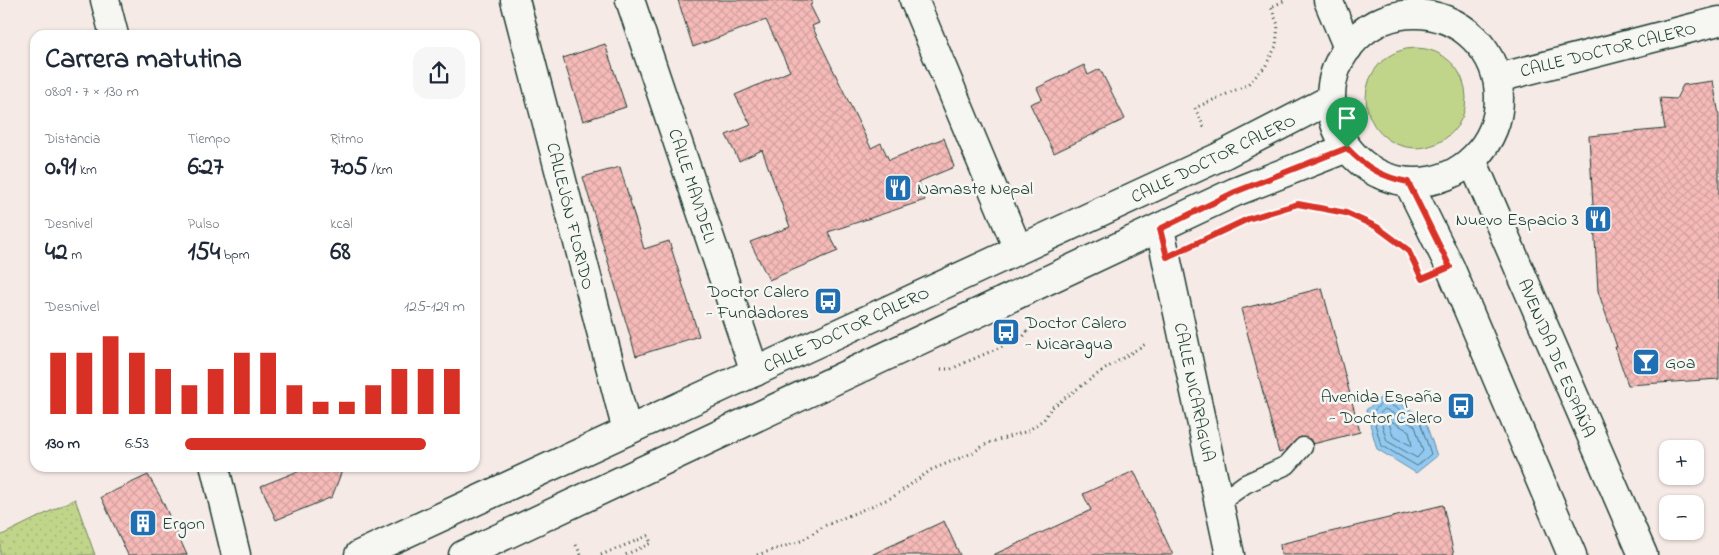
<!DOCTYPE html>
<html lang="es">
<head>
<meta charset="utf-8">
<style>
  :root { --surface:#fff; --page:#f6f6f7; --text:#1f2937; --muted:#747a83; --accent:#d93025 }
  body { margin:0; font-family:"Indie Flower",sans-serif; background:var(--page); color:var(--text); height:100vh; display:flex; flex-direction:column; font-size:19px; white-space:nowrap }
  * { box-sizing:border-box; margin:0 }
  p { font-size:16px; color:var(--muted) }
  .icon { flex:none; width:28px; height:28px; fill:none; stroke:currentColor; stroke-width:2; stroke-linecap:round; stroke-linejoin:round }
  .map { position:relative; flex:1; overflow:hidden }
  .panel { position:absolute; left:30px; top:30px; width:450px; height:442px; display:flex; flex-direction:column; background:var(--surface); border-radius:15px; box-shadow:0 1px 4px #0004 }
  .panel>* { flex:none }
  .tools { position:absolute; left:1659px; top:440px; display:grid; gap:10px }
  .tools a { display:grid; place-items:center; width:45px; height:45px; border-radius:10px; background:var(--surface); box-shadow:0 1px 4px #0004; font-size:25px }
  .pin { position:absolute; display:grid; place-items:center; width:42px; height:42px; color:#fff; margin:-51px -21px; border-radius:50% 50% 50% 0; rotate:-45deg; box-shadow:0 0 5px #0007 }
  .pin .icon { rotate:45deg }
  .round { display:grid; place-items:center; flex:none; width:52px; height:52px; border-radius:15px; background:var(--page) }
  .head { display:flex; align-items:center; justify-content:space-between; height:85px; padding:0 15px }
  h1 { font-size:28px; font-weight:700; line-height:38px }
  .figures { display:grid; grid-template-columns:repeat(3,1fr); gap:8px; height:85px; padding:5px 15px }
  .figures div { display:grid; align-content:center }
  .figures b { font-size:25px; font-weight:700 }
  .figures small { font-size:14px; font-weight:400 }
  .figures p { font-size:14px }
  .chart { height:140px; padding:10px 15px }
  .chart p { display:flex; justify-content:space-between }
  .chart svg { width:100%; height:90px; margin-top:5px; stroke:var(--accent); stroke-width:6 }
  ul { padding:0 15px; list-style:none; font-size:16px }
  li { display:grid; grid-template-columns:80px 60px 1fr; align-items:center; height:38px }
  li i { height:12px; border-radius:6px; background:var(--accent) }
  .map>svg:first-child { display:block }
  .grass { fill:url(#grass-dots); stroke:#70895f }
  .garden { fill:#c1d58a; stroke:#70895f }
  .water { fill:#93c9f1; stroke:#6591a5 }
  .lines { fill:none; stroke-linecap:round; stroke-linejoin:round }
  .shore { stroke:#4d7580; stroke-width:1 }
  .building { fill:url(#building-cross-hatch); stroke:#1f3d34 }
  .lane-casing { stroke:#1f3d34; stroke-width:21 }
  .street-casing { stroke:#1f3d34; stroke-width:31 }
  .secondary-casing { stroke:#1f3d34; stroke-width:31 }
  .path { stroke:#1f3d34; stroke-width:3; stroke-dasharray:1 4; stroke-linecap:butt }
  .lane { stroke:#f6f6f2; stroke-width:18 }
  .street { stroke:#f6f6f2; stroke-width:28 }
  .secondary { stroke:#f6f6f2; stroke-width:28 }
  .route-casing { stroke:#fff; stroke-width:10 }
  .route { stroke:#d93025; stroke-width:6 }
  .labels { text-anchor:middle; stroke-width:5; stroke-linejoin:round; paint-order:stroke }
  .street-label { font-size:18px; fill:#1f3d34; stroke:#f6f6f2 }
  .poi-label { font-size:18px; fill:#1f3d34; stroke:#f6f6f2; text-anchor:start }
</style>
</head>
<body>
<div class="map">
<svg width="1719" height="555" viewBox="0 0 1719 555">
  <defs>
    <pattern id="grass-dots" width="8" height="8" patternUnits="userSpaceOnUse" patternTransform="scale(1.25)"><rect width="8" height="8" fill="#c1d58a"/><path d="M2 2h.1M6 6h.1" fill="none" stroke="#a5b878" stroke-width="1.8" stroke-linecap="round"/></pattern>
    <pattern id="building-cross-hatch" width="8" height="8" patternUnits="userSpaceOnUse" patternTransform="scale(1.25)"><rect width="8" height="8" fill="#f6bab8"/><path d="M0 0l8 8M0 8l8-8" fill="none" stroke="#d2a19f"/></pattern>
  </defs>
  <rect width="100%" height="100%" fill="#f6eae6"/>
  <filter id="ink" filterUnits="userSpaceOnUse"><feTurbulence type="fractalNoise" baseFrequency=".02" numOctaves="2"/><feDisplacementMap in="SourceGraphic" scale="10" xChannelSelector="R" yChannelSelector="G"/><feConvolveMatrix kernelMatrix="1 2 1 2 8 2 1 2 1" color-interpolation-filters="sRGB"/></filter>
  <g filter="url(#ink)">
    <path class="grass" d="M75,499L95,555H0V536Z"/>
    <circle class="garden" cx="1416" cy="98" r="50"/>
    <path class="water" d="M1385,394L1424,418L1437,456L1416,473L1377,449L1366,410Z"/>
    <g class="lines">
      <g class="shore">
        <path d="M1384,401L1420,422L1431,454L1417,466L1381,445L1372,413Z"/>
        <path d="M1385,409L1415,426L1423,451L1417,458L1387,441L1379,415Z"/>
        <path d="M1391,421L1409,431L1412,446L1393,436L1389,423Z"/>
      </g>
    </g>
    <g class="building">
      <path d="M678,0H812V4L810,5L819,23L812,26L871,148L881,143L889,160L944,138L954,167L918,182L925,200L828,232L838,251L769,280L750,242L790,227L762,150L739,161L726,135L751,125L735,95L790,71L766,20L693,47Z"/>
      <path d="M605,44L626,107L583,121L563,58Z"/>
      <path d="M1084,65L1088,75L1100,69L1125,119L1054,153L1030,104L1042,99L1037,88Z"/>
      <path d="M1713,81L1719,115V379L1628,385L1615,347H1617L1598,291L1589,136L1665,129L1660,98L1676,99L1683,85Z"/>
      <path d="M620,167L644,249L669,241L699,336L636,356L583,177Z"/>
      <path d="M1322,288L1360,432L1313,444L1310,439L1300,437L1285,451L1279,453L1241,309Z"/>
      <path d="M306,468H343L332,497L276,520L261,486Z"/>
      <path d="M1134,471L1173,555H993L1091,510L1083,494Z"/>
      <path d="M148,475L161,498L187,555H128L101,497Z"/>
      <path d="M1443,505L1454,555H1281L1280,544Z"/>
      <path d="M944,521L960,555H871Z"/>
    </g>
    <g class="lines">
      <g class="lane-casing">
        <path id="lane" d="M1219,503L1245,484L1287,465L1303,447"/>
      </g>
      <g class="street-casing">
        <g id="street">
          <path d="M105,0L114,35"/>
          <path d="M515,0L627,431"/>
          <path d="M630,0L755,372"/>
          <path d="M914,0L1018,249"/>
          <path d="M1498,78L1719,21"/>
          <path d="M1160,229L1230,555"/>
          <path d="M215,468L236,555"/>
        </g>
      </g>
      <g class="secondary-casing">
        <g id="secondary">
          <path d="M1328,0L1348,48"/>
          <circle cx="1415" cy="98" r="84"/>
          <path d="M1472,160L1643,555"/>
          <path d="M1408,182L1450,267L1572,555"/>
          <path d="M359,555L1219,157L1331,99"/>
          <path d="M463,555L1235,192L1347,148"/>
        </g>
      </g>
      <g class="path">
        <path d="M1204,127L1195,108L1247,85L1265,67L1276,46L1278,25L1271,7L1286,0"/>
        <path d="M1297,205C1336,206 1370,222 1401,245"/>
        <path d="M941,369H951L1023,337L1032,325"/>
        <path d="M576,545L581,555"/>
        <path d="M601,555L648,536L651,543L625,555"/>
        <path d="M757,555L801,541L824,526L893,497L931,470L972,453L988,443L1028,431L1044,419L1051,408L1102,371L1147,343"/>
      </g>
      <use href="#lane" class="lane"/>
      <use href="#street" class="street"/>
      <use href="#secondary" class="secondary"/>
    </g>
  </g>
  <g class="lines" filter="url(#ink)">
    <g class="route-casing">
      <path id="route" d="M1347,148C1365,167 1382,177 1408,182L1450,267L1422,279L1408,250L1377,227L1346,213L1298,204L1248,219L1167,257L1160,229L1235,192Z"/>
    </g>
    <use href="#route" class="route"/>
  </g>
  <defs>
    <g id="restaurant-square" transform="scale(1.4375)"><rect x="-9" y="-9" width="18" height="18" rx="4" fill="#1f6fb2" stroke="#f6f6f2"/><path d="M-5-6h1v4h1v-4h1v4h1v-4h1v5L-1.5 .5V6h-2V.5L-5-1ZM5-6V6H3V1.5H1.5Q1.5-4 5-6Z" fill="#fff"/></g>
    <g id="bus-square" transform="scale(1.4375)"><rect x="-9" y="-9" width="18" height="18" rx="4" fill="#1f6fb2" stroke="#f6f6f2"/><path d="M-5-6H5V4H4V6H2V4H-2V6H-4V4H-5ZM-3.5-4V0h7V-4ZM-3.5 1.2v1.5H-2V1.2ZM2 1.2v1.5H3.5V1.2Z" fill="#fff"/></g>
    <g id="bar-square" transform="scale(1.4375)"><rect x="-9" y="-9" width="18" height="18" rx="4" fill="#1f6fb2" stroke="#f6f6f2"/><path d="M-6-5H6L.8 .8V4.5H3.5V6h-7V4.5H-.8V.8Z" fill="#fff"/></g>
    <g id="building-square" transform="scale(1.4375)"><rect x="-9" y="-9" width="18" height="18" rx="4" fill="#1f6fb2" stroke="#f6f6f2"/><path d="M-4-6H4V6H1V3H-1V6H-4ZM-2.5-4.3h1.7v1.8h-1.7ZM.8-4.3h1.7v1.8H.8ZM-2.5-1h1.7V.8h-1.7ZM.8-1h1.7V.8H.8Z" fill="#fff"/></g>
  </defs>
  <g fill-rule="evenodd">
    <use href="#restaurant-square" x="898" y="188"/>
    <use href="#restaurant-square" x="1598" y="219"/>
    <use href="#bus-square" x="828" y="301"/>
    <use href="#bus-square" x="1006" y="332"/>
    <use href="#bar-square" x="1646" y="362"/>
    <use href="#bus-square" x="1461" y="406"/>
    <use href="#building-square" x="143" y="523"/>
  </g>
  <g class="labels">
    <g class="street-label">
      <text transform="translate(1608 49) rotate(-14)" y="6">CALLE DOCTOR CALERO</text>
      <text transform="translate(1213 158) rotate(-26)" y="6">CALLE DOCTOR CALERO</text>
      <text transform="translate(693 186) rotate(72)" y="6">CALLE MAVIDELI</text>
      <text transform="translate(571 216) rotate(76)" y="6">CALLEJÓN FLORIDO</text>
      <text transform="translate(846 329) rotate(-25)" y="6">CALLE DOCTOR CALERO</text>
      <text transform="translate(1557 358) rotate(67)" y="6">AVENIDA DE ESPAÑA</text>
      <text transform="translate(1195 392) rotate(78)" y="6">CALLE NICARAGUA</text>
    </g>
    <g class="poi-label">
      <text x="917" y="194">Namaste Nepal</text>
      <text x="1579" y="225" text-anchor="end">Nuevo Espacio 3</text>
      <text x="809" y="297" text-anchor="end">Doctor Calero<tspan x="809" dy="21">- Fundadores</tspan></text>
      <text x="1025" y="328">Doctor Calero<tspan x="1025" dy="21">- Nicaragua</tspan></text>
      <text x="1665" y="368">Goa</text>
      <text x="1442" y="402" text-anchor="end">Avenida España<tspan x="1442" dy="21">- Doctor Calero</tspan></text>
      <text x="162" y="529">Ergon</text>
    </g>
  </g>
</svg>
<div class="tools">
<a>+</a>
<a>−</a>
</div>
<div class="pin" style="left:1347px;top:148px;background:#1e9e55"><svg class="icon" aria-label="arrive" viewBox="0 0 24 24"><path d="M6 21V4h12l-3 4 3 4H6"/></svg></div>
<section class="panel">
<div class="head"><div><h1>Carrera matutina</h1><p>08:09 · 7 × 130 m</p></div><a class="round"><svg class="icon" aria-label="share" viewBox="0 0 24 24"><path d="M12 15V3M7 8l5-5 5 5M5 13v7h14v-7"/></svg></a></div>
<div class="figures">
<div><p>Distancia</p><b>0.91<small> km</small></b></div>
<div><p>Tiempo</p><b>6:27</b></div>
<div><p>Ritmo</p><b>7:05<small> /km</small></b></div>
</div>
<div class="figures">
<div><p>Desnivel</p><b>42<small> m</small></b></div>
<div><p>Pulso</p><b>154<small> bpm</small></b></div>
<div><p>kcal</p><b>68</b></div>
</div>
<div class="chart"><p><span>Desnivel</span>125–129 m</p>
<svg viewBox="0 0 160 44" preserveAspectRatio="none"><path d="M5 44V14M15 44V14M25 44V6M35 44V14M45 44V22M55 44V30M65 44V22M75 44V14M85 44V14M95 44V30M105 44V38M115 44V38M125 44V30M135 44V22M145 44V22M155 44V22"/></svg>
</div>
<ul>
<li><b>130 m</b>6:53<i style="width:86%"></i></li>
</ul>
</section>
</div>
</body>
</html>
